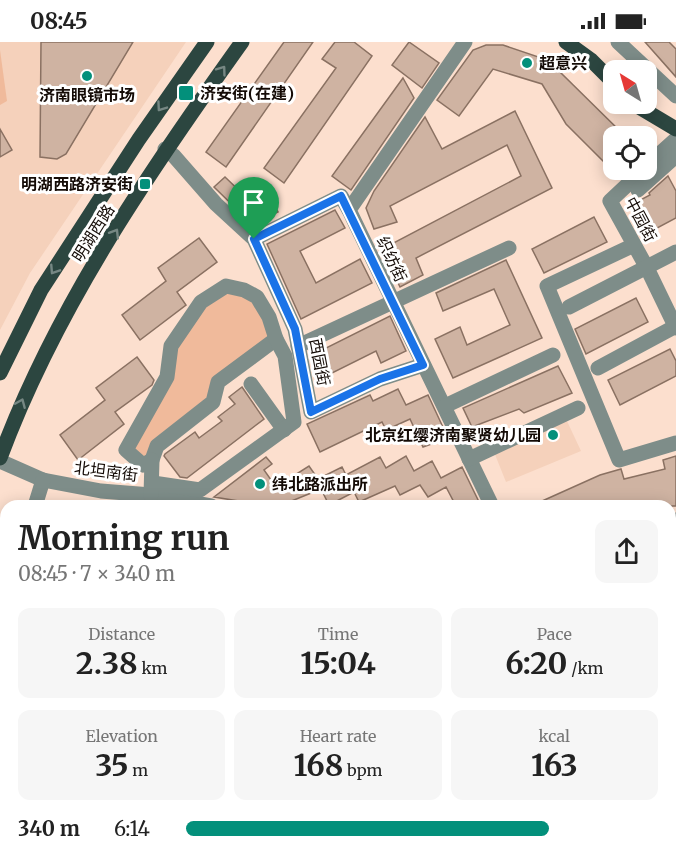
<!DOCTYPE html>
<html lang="en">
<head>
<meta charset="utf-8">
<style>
  :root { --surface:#fff; --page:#f6f6f6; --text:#222; --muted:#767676; --accent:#03907b }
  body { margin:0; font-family:Merriweather,"Noto Sans SC",serif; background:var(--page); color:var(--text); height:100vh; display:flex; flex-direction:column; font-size:22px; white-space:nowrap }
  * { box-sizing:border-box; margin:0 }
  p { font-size:20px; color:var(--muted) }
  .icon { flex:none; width:33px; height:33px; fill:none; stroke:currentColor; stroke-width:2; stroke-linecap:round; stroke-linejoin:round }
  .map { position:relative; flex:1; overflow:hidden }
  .panel { position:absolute; left:0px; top:458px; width:676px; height:364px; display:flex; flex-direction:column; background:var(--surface); border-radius:18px 18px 0 0; box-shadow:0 3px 15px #0003 }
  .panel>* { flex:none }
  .needle { width:39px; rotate:323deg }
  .tools { position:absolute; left:603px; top:18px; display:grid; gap:12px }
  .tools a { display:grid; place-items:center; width:54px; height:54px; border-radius:12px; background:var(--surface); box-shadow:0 3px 15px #0003; font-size:30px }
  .pin { position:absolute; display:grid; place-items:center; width:51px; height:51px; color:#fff; margin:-62px -26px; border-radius:50% 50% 50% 0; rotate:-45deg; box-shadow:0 0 6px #0007 }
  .pin .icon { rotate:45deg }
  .round { display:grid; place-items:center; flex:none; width:63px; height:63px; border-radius:12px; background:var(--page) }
  .headline { display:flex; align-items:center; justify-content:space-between; height:102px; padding:0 18px }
  h1 { font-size:33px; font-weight:700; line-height:45px }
  .stats { display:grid; grid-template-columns:repeat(3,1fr); gap:9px; height:102px; padding:6px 18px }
  .stats div { display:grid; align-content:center; border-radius:12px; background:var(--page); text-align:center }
  .stats b { font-size:30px; font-weight:700 }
  .stats small { font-size:16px; font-weight:400 }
  .stats p { font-size:16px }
  ul { padding:0 18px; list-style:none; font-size:20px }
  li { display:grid; grid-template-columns:96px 72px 1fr; align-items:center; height:45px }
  li i { height:15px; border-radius:8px; background:var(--accent) }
  .status { display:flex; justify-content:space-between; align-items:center; height:42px; padding:0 30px; background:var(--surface); direction:ltr }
  .status svg { height:16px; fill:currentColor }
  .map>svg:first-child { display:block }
  .built { fill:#f5d1bb }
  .green { fill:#f0ba9b }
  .building { fill:#cfb3a2; stroke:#8a7162; stroke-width:1.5 }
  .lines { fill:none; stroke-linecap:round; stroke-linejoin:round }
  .minor { stroke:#7e8d89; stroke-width:15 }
  .major { stroke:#2c4640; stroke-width:15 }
  .oneway { stroke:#768783 }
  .route-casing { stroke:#fff; stroke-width:12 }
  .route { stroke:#1a73e8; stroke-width:8 }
  .poi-dot { fill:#03907b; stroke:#fff; stroke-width:2 }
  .labels { text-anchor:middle; stroke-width:6; stroke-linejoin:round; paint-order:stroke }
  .poi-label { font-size:16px; font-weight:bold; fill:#140b06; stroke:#fff; text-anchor:start }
  .street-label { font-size:16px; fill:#140b06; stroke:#fff }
</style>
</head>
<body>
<div class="status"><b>08:45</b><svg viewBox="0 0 49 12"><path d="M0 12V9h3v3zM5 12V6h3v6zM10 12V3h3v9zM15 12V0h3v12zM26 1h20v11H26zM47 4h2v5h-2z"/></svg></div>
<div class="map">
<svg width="676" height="821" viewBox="0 0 676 821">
  <rect width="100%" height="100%" fill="#fcdfce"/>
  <g class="built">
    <path d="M0,0H186L30,231L0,288Z"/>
    <path d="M566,377L581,409L506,440L494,410Z"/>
  </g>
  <g class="green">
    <path d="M0,8L7,59L0,63Z"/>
    <path d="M226,244L244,248L276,297L218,340L213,360L152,418L126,408L144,376L171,304L201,260Z"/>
    <path d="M676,582V640L671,639V584Z"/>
    <path d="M56,816H151L143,821H51Z"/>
  </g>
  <g class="building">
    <path d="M41,0H133L66,112L57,117L40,115Z"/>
    <path d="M284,0H313L226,125L206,110Z"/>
    <path d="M335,0H354L372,14L284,141L264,126L336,26L322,17Z"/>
    <path d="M409,0L439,21L422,46L392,23Z"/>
    <path d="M645,0H669L676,7V35Z"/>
    <path d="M486,3H503L565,24L559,29L625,94H614V130L566,82L542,42L493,27L459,74L437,58L473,8Z"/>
    <path d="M403,36L414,56L351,148L332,134Z"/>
    <path d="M515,69L552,146L416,216L423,233L400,245L382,207L521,134L507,103L390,164L397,180L374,187L366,166L374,149L425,75L442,107Z"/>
    <path d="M0,87L12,108L0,115Z"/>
    <path d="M668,134L676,149V176L644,193L629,164L650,153L649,151Z"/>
    <path d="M225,135L250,159L268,151L278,170L252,182L214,145Z"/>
    <path d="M335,168L345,186L300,209L316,241L360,217L372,241L301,277L267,202Z"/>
    <path d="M594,175L607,200L544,231L532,207Z"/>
    <path d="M199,196L217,220L177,250L186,263L140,298L122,273L166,239L158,226Z"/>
    <path d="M506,218L542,296L453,336L435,297L460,285L467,303L510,283L494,247L443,269L436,251Z"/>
    <path d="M636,256L648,280L586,312L575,287Z"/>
    <path d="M390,274L406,309L381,321L376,309L320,337L310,314Z"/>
    <path d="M670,307L676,319V334L620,363L608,338Z"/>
    <path d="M137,315L154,338L152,343L115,370L124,382L78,418L60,393L105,358L96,346Z"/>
    <path d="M558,324L572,351L524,371L519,367L472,385L463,366Z"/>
    <path d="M242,345L264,377L187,436L180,435L164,414L165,412L195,390L199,396L222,379L218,375L235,362L229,355Z"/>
    <path d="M398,347L406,363L428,353L448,396L423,405L410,377L386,388L382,380L320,410L307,382L370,353L373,359Z"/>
    <path d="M406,414L414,429L432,419L441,436L462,425L481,464H456L446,445L428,455L420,443L400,453L395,444L359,460L354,450L329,463L321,447L289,460V464H269L214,455L266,415L272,422L264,428L276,445L309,424L318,437L342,425L346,433L380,415L386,426Z"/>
    <path d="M676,414V464H531L600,433L621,427L624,437L665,427L663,418Z"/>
  </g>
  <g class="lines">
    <g class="minor">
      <path d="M465,0L349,168L492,464"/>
      <path d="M618,0L676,54"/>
      <path d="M165,107L174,114L216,162L254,197L295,287L311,370L380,337L423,323"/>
      <path d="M646,124L676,97"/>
      <path d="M643,128L610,159L647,226L676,286"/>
      <path d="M638,148L676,114"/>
      <path d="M254,197L341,154L349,168"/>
      <path d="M634,203L547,244L619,418L676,401"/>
      <path d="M569,265L676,210"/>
      <path d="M298,304L509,206"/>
      <path d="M598,326L676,284"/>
      <path d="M251,342L284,388"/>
      <path d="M445,364L553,313"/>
      <path d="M469,417L578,366"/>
      <path d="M152,418L157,404L213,360L218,340L276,297"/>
      <path d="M0,419L43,438L101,449L151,453L211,464"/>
      <path d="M151,453L152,418L143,423L126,408L167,335L171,304L201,260L226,244L244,248L257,255L269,275L276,297L285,314L294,380L200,448L153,441"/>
      <path d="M35,464L43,438"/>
      <path d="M670,480L676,478"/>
      <path d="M670,509L676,508"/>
      <path d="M670,571L676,570"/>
      <path d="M0,625L6,592"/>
      <path d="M0,648L6,647"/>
      <path d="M670,648L676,647"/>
      <path d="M670,753L676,751"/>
      <path d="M0,760L2,821"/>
      <path d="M670,770L676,779"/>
      <path d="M670,809L676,806"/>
      <path d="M175,816L178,821"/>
      <path d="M524,816L527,821"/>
      <path d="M143,821L151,816"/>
      <path d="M249,821L254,816"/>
      <path d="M273,821L282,816"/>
      <path d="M368,821L378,816"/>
      <path d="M503,821L511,816"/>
      <path d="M648,821L657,816"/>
    </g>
    <g class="major">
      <path d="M566,0L591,18L614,41"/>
      <path d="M634,62L676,87"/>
      <path d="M0,331L41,248L139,97L207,0"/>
      <path d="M0,416C56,265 149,130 242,0"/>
    </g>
  </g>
  <defs><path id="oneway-chevron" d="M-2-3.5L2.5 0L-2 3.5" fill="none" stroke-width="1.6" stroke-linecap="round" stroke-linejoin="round" transform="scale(1.5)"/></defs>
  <g class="oneway">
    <use href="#oneway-chevron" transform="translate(222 28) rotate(-54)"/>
    <use href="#oneway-chevron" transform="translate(161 65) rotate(125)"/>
    <use href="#oneway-chevron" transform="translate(115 191) rotate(-58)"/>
    <use href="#oneway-chevron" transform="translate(54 228) rotate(123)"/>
    <use href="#oneway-chevron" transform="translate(21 361) rotate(-67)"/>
  </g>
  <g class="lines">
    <g class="route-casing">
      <path id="route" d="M341,154L423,323L380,337L311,370L295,287L254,197Z"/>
    </g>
    <use href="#route" class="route"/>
  </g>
  <g class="poi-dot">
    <circle cx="527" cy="21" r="6"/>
    <circle cx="87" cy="34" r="6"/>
    <rect x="178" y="43" width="16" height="16" rx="3"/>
    <rect x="139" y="136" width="12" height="12" rx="3"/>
    <circle cx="553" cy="393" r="6"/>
    <circle cx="260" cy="442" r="6"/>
  </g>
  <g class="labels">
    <g class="poi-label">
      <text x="539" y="27">超意兴</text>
      <text x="200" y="57">济安街(在建)</text>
      <text x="87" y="59" text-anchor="middle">济南眼镜市场</text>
      <text x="133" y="148" text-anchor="end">明湖西路济安街</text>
      <text x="541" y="399" text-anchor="end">北京红缨济南聚贤幼儿园</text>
      <text x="272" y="448">纬北路派出所</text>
    </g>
    <g class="street-label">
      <text transform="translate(641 177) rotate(62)" y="6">中园街</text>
      <text transform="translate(93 191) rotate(-58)" y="6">明湖西路</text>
      <text transform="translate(392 217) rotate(65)" y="6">织纺街</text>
      <text transform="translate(320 320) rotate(79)" y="6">西园街</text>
      <text transform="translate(106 429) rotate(7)" y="6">北坦南街</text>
    </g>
  </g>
</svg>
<div class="tools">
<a><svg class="needle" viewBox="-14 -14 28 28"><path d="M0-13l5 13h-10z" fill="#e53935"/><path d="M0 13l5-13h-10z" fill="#767676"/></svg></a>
<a><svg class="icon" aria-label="locate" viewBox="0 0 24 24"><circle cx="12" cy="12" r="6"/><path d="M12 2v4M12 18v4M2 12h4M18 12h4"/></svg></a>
</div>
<div class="pin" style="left:254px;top:197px;background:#1e9e55"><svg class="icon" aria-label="arrive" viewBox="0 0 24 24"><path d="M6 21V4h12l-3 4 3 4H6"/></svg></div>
<section class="panel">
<div class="headline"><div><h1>Morning run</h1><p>08:45 · 7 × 340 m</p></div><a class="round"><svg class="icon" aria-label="share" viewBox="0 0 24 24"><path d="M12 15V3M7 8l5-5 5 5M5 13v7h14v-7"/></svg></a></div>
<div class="stats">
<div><p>Distance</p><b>2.38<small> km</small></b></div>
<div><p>Time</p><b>15:04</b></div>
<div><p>Pace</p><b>6:20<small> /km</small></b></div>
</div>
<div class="stats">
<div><p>Elevation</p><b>35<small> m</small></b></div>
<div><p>Heart rate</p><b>168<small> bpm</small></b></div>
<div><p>kcal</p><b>163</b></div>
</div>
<ul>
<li><b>340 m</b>6:14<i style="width:77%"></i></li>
</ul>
</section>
</div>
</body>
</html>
